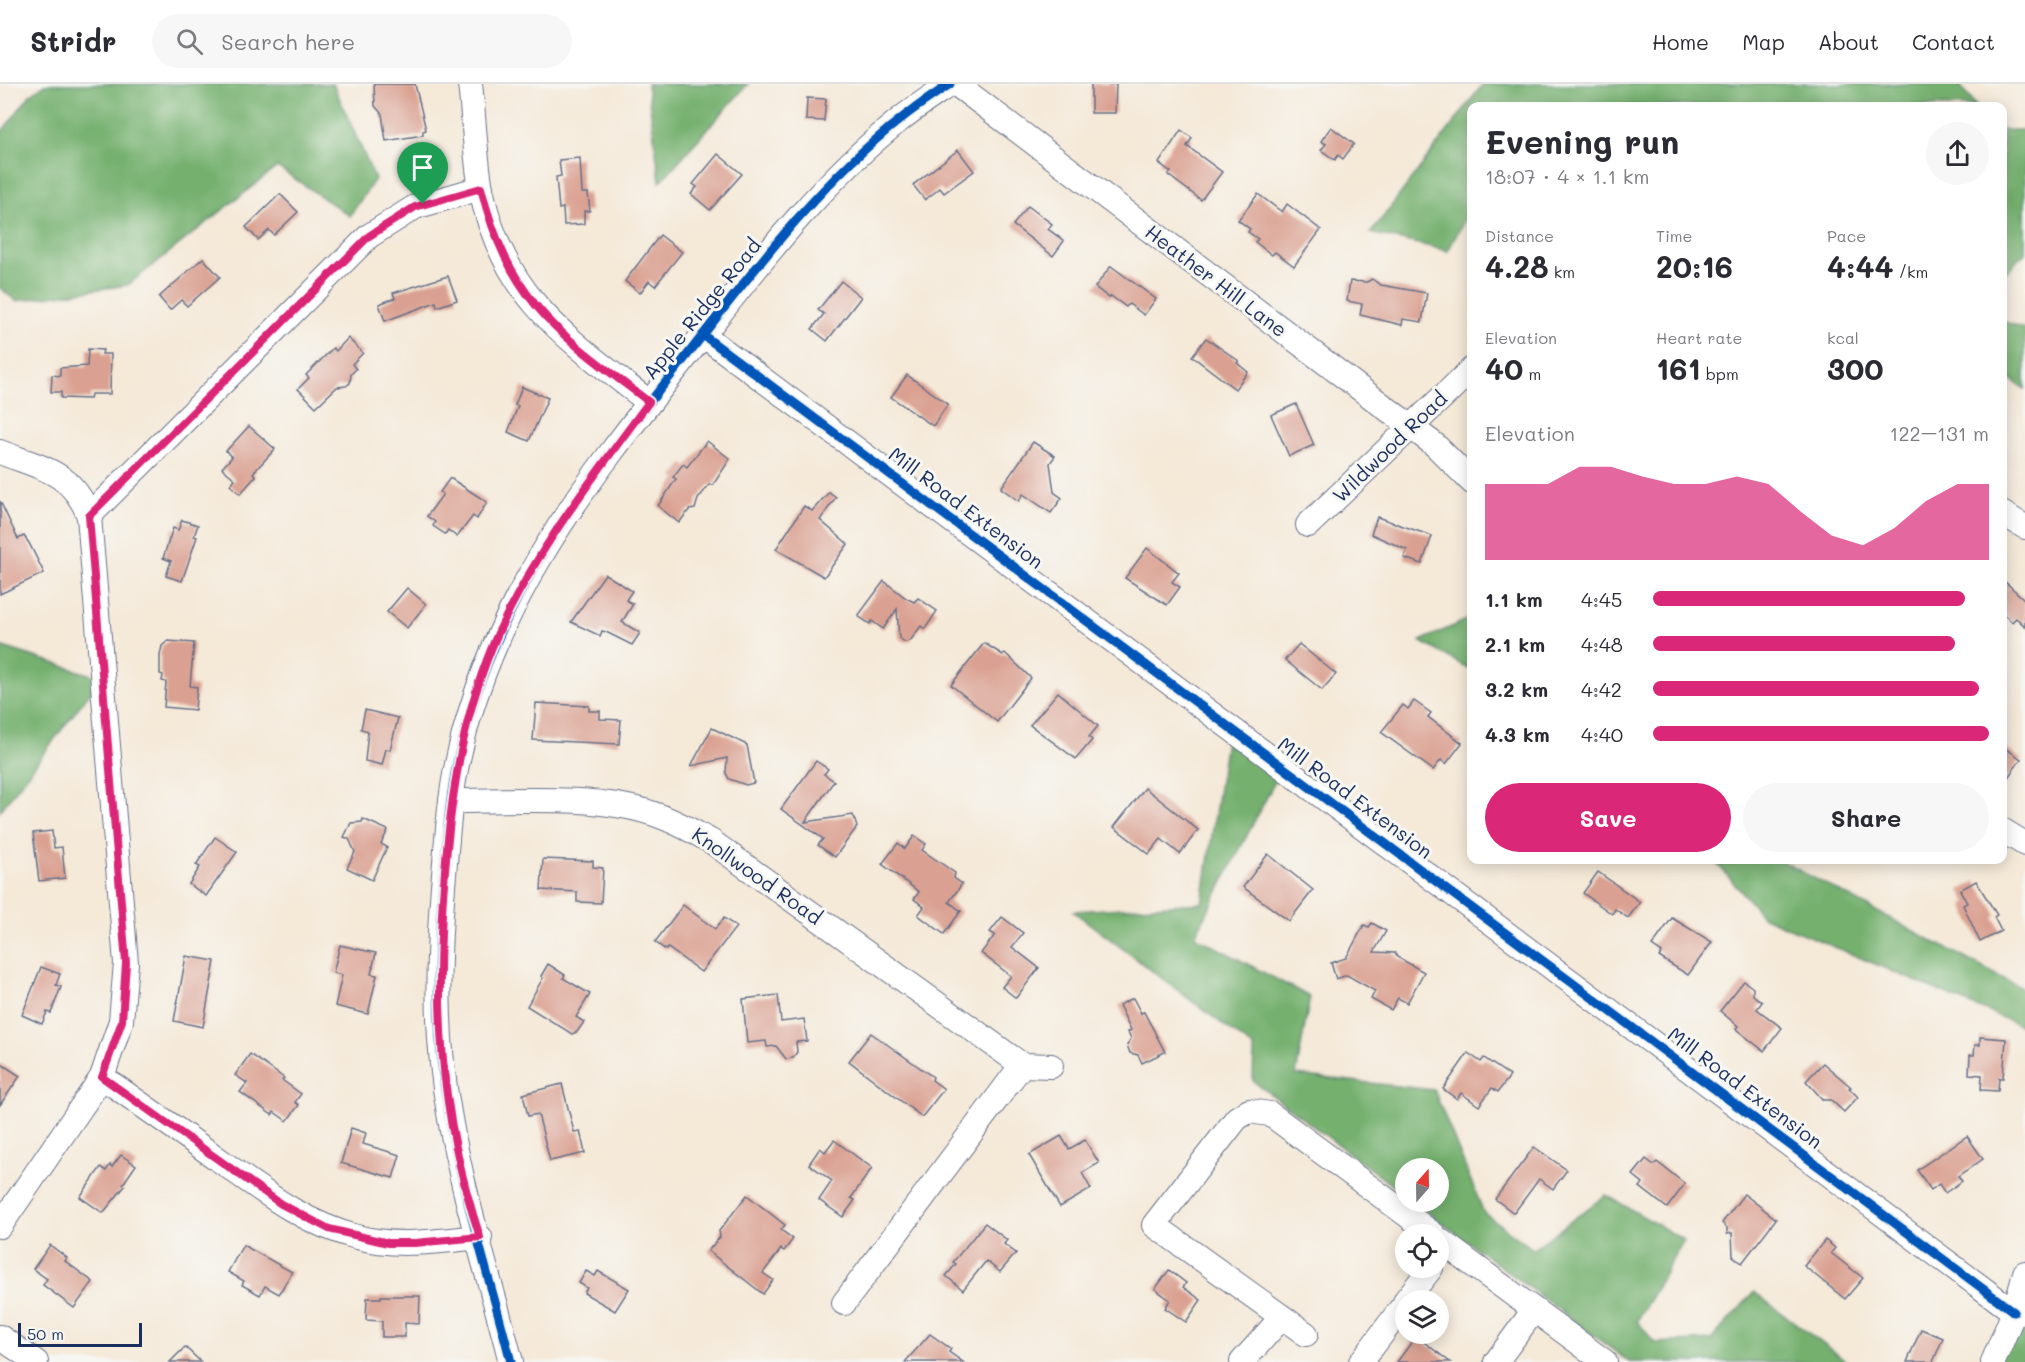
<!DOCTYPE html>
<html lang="en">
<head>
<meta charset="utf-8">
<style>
  :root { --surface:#fff; --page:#f7f7f7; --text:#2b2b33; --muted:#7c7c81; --line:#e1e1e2; --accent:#db2777 }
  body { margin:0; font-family:Mali,sans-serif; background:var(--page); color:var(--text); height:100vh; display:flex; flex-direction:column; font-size:22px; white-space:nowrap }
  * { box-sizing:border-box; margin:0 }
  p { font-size:20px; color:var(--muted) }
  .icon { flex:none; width:33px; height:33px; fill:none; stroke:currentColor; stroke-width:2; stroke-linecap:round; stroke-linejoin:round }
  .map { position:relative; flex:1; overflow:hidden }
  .panel { position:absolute; left:1467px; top:18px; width:540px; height:762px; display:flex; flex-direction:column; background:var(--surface); border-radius:12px; box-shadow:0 3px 15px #0003 }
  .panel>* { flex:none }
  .needle { width:39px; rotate:20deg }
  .tools { position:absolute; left:1395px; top:1074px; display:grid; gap:12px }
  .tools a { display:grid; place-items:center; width:54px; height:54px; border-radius:50%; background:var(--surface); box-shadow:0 3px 15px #0003; font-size:30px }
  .scale { position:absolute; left:18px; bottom:15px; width:124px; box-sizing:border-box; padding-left:6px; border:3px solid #1b2f5e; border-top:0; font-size:16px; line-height:21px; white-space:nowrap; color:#1b2f5e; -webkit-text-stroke:4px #f6f6f2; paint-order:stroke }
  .pin { position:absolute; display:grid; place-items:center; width:51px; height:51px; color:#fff; margin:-62px -26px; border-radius:50% 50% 50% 0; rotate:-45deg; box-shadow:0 0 6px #0007 }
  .pin .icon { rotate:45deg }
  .round { display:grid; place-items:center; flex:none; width:63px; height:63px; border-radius:32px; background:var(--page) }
  .summary { display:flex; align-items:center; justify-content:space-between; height:102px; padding:0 18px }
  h1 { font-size:33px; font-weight:800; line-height:45px }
  .figures { display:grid; grid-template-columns:repeat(3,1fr); gap:9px; height:102px; padding:6px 18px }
  .figures div { display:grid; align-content:center }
  .figures b { font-size:30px; font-weight:800 }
  .figures small { font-size:16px; font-weight:400 }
  .figures p { font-size:16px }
  .chart { height:168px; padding:12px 18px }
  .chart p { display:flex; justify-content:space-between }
  .chart svg { width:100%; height:108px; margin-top:6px; fill:var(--accent); opacity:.7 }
  .action { display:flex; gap:12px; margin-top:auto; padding:12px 18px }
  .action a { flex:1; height:69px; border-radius:36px; background:var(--accent); color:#fff; font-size:24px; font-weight:800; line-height:69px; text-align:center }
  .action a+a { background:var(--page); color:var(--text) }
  ul { padding:0 18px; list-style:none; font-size:20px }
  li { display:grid; grid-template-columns:96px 72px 1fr; align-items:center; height:45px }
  li i { height:15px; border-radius:8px; background:var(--accent) }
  header { display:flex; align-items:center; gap:36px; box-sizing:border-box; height:84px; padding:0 30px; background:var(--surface); border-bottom:2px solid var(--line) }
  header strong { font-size:28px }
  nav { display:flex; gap:33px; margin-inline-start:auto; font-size:21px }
  .search { width:420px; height:54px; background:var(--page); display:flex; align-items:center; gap:15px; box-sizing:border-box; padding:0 21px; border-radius:33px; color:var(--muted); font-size:22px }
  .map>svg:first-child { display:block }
  .forest { fill:#74b06e; stroke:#487066; stroke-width:1.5 }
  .building { fill:#daa091 }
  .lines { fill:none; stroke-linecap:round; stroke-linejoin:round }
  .minor-casing { stroke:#677089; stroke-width:26 }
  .minor { stroke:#fff; stroke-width:24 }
  .cycleway-casing { stroke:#f6f6f2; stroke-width:13 }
  .cycleway { stroke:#0057b8; stroke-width:9 }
  .route-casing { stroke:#fff; stroke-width:12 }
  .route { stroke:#db2777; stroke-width:8 }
  .labels { text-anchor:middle; stroke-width:6; stroke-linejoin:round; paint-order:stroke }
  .street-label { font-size:20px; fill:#1b2f5e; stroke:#f6f6f2 }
</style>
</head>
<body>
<header>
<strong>Stridr</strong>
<div class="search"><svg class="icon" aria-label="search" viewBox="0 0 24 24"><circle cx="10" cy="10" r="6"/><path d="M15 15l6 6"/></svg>Search here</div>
<nav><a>Home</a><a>Map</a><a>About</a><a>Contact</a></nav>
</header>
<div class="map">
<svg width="2025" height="1278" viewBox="0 0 2025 1278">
  <rect width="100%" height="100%" fill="#f6f6f2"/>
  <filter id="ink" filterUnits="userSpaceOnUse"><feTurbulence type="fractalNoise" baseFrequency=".0167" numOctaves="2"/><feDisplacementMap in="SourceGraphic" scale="12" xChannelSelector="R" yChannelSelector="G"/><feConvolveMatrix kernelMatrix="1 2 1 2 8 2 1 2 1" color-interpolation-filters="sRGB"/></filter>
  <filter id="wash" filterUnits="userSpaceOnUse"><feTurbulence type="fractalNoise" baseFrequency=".008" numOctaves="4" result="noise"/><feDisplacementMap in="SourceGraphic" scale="24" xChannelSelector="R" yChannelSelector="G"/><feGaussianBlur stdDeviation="1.35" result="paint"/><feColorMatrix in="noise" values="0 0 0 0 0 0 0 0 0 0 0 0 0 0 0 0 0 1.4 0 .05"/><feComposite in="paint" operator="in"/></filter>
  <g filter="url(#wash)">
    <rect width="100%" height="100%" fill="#f5e9d8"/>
    <g class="forest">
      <path d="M45,0H333L375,95L350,132L277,83L128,201L16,217L0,204V50L30,11Z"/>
      <path d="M647,0H748L660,98Z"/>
      <path d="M1483,0H1959L1976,22H1472L1471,124L1448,167L1371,149Z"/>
      <path d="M2002,46H2025V169L2003,191Z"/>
      <path d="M2002,237L2025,245V305L2003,290Z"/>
      <path d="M1471,534V586L1420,557Z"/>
      <path d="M0,562L101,594L0,727Z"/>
      <path d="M1228,642L1283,682L1195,852L1310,913L1296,991L1434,1006L1484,1129L1533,1165L1606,1111L1684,1156L1637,1237L1655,1259L1711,1256L1754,1208L1847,1278H1629L1414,1118H1438V1084H1406L1405,1111L1253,997L1254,964L1073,827L1202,819Z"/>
      <path d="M1714,776H1780L2025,906V950L2022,942L1763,833Z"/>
      <path d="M2025,1232V1278H1984Z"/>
    </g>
    <g id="blocks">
      <g class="building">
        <path d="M374,0H415L426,46L423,47V51L386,57L382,30L375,22Z"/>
        <path d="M1091,0H1116L1115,29H1091Z"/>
        <path d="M807,14L826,15L824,37L806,36Z"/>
        <path d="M1331,43L1354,60L1343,75L1338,71L1335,76L1321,66L1326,60L1321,57Z"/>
        <path d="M1181,46L1192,54L1187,62L1222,88L1201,116L1168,91L1171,88L1159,79Z"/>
        <path d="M958,66L974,87L944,109L940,104L925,116L913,101Z"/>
        <path d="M718,70L742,90L710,126L691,110L697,103L693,100Z"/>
        <path d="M580,74L582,109H588L590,127H584V140L564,141L563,124L559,125L556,93L561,92L559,76Z"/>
        <path d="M280,110L298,128L274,151L269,146L258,156L246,143Z"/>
        <path d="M1258,110L1282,128L1287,120L1321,146L1294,182L1275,168L1272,171L1255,158L1258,155L1248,148L1250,145L1238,136Z"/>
        <path d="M1028,122L1052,140L1048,145L1064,157L1053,172L1013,141Z"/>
        <path d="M660,151L682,168L655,202L649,197L640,209L625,197Z"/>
        <path d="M203,174L220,193L187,222L181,216L170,226L159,213Z"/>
        <path d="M1111,182L1156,215L1144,231L1129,220L1126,223L1111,212L1109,214L1095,203Z"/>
        <path d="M448,192L457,216L437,223L436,218L385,237L379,220L395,214L393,209Z"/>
        <path d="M1372,195L1381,201L1427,209L1422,238L1403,235L1402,241L1360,231L1362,220L1347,217L1350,197L1367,198Z"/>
        <path d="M841,197L861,213L827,257L812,245L824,230L818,226Z"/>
        <path d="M348,254L363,269L352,280L356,285L351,290L350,299L346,302L337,303L316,323L298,305L309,294L306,291L333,264L336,267Z"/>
        <path d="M1206,254L1239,277L1237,279L1248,288L1235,305L1192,272Z"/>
        <path d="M88,265L103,266L102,270H111L110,310H91L90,315L61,314V308H51L52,291L60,292V284L87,282Z"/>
        <path d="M907,291L948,320L933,342L891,313Z"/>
        <path d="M522,303L548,314L529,357L508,348L518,322L515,321Z"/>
        <path d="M1296,320L1314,361L1289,372L1271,331Z"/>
        <path d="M249,342L275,365L253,389L256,392L240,410L230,401L235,395L222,384L232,373L226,367Z"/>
        <path d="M707,357L730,375L713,401H709L698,415L695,425L689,426L679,439L658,422L676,395L673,393L683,380L687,383Z"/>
        <path d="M1033,358L1055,372L1050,379L1054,408L1062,414L1051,429L1023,410L1019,417L1001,404Z"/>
        <path d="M450,394L487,418L477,435L473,432L457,453L448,446L445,450L433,442L435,438L427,432L443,410L440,408Z"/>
        <path d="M829,408L836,413L820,436L848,460L824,493L776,465L804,422L812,427Z"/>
        <path d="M0,417L18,455L24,452L29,459L44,489L0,510Z"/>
        <path d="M1377,433L1432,452L1422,480L1404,474L1407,466L1371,450Z"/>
        <path d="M182,436L198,441L194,452L197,453L182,497L166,492L171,477L163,474L173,444L178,446Z"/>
        <path d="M1147,464L1179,489L1172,498L1180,503L1167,521L1125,494Z"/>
        <path d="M605,490L632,507L626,516L633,520L622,538L640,549L632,561L606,548L602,547L600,552L571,538Z"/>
        <path d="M2002,495L2025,516V542L2016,534L2012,538L2002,529Z"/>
        <path d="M884,497L906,514L914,518L918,514L937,527L925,545L921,542L910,557L905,558L899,554L897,525L883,545L872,537L870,540L858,532Z"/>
        <path d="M407,504L426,520L407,544L387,528Z"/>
        <path d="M168,557L194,559L190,602L197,603L195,626L164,623L166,598L162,597L163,591L160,590V571L162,562Z"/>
        <path d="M984,559L1003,571L1005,569L1031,594L997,638L951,601Z"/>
        <path d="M1299,560L1336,590L1322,606L1285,576Z"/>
        <path d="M1058,608L1098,642L1089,653L1092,656L1076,675L1030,641Z"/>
        <path d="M1414,617L1431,629L1428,633L1462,659L1446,680L1441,676L1433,686L1381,648L1403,621L1408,625Z"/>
        <path d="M536,619L589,622V627H600V635L621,636L619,660L533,656Z"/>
        <path d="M365,626L398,634L390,666L386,665L382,681L365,677L368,647L361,645Z"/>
        <path d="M712,644L747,661L754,699L746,701L729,695L726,689L727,674L691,682Z"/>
        <path d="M2002,662L2021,675L2002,702Z"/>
        <path d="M816,677L828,685L824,690L834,697L805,738L853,731L857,743L835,773L818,761L823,755L781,725Z"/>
        <path d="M1145,704L1198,746L1180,770L1161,755L1149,770L1114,743Z"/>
        <path d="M363,735L388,746L381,760L387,763L372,796L347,784L355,768L349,755L344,753L351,739L362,738Z"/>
        <path d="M52,747L54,764L62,763L65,794L39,797L33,749Z"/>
        <path d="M914,752L926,760L922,766L955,789L954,794L962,800L949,818L961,827L944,850L918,831L924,823L914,815L919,808L882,780L898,759L905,765Z"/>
        <path d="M215,753L237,768L206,812L189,800L200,783L196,781Z"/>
        <path d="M1268,770L1313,806L1289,837L1243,803Z"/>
        <path d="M543,775L593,777V783L603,784L601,819L577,818V808L541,806Z"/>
        <path d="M1598,788L1640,818L1628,834L1615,825L1612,830L1583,809Z"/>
        <path d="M1976,797L1997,831L1994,833L2001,847L1980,858L1963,821L1967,819L1960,806Z"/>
        <path d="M683,821L715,845L724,834L736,843L701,888L668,864L666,866L655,858Z"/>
        <path d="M1002,833L1023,849L1012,863L1039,884L1016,914L1002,903L1011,892L981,869L995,851L990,848Z"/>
        <path d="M1672,834L1712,858L1688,891L1659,873L1662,869L1652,862Z"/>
        <path d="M1372,839L1386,847L1374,868L1395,869L1397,873L1424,888L1407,919L1398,914L1391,926L1371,915L1375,907L1347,891L1336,895L1331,879L1346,874L1364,841L1369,843Z"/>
        <path d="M340,861L376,869L371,890L377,891L368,930L335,922L342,891L333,889Z"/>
        <path d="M186,872L215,877L203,943L174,937Z"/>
        <path d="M548,880L565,891L563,894L590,910L576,933L584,938L577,948L572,950L527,922L543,894L541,892Z"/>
        <path d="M41,883L60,890L56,901L61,903L51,929L47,928L42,940L22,931Z"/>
        <path d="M1744,897L1753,904V911L1762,918L1757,925L1782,944L1764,967L1736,945L1738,942L1720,927Z"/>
        <path d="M778,911L781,938L804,935L807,957L796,958L797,968L793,974L786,975L776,962L767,963L766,957L747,959L743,915Z"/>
        <path d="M1133,914L1141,929L1144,928L1165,968L1142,979L1138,971L1130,969L1127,961L1131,954L1128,948L1131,946L1119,921Z"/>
        <path d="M871,949L933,993L932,996L944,1005L922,1033L849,977Z"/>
        <path d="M1980,953L2006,955L2003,994H1999L1998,1007L1981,1006L1982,991L1969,990L1970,971H1974L1975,961H1980Z"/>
        <path d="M1468,969L1481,978L1484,974L1510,992L1498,1008L1492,1004L1479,1022L1461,1009L1457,1015L1443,1005Z"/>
        <path d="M250,970L284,994L282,996L301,1010L295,1018L299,1021L287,1037L274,1028L272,1031L240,1008L247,999L235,991Z"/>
        <path d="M0,979L20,992L0,1021Z"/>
        <path d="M1823,979L1851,1003L1849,1004L1858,1013L1844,1028L1831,1016H1823L1806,997Z"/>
        <path d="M562,1000L574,1048L580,1047L585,1069L550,1077L538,1030L528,1032L523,1010Z"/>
        <path d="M351,1044L366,1049L363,1060L400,1071L393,1094L341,1079Z"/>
        <path d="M1061,1052L1069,1065L1085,1056L1099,1079L1082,1089L1091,1105L1060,1123L1029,1071Z"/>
        <path d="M1967,1052L1983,1075L1958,1092L1962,1097L1945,1109L1939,1100L1931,1106L1917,1086Z"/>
        <path d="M834,1056L872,1084L851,1114L855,1116L843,1133L819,1116L832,1097L809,1080L820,1064L825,1068Z"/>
        <path d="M1534,1063L1567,1086L1553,1105L1539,1095L1514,1129L1495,1115Z"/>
        <path d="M121,1071L136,1081L123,1100L125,1102L103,1129L80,1113L101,1083L106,1087L110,1081L112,1083Z"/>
        <path d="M1646,1075L1654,1081L1657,1078L1685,1100L1667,1124L1640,1103L1643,1099L1633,1091Z"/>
        <path d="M1744,1110L1776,1135L1742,1179L1733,1172L1732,1149L1727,1150V1144L1722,1139Z"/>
        <path d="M747,1111L785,1141L781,1146L793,1155L784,1167L781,1165L763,1189L773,1196L763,1210L708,1167L720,1153L719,1147Z"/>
        <path d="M985,1139L1007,1156L1004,1160L1016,1169L1000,1188L986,1177L963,1206L946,1192L956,1180L953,1178Z"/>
        <path d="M1825,1156L1835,1164L1831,1169L1863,1194L1845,1215L1804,1182Z"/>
        <path d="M50,1161L67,1174L65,1177L93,1198L74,1224L43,1201L47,1195L33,1185Z"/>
        <path d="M243,1161L292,1188L279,1210L265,1202L260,1211L242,1201L244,1197L228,1188Z"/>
        <path d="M1169,1186L1186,1199L1183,1203L1201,1216L1186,1238L1165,1224L1170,1216L1155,1205Z"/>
        <path d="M586,1187L595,1192L598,1187L629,1205L615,1227L584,1209L587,1204L579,1199Z"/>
        <path d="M381,1212H420L419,1240L405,1239V1253H382V1237L366,1236L367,1214H381Z"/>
        <path d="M1921,1245L1943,1254L1933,1278H1907Z"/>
        <path d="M930,1250L951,1265L949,1268L963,1278H905Z"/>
        <path d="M1416,1252L1450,1278H1397Z"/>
        <path d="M185,1263L201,1278H170Z"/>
      </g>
    </g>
  </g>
  <g filter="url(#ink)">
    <use href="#blocks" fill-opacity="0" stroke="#677089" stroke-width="1.5"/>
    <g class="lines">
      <g class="minor-casing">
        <g id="minor">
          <path d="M470,0C474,35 475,71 481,105C502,213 569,256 649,318"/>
          <path d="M956,0L1435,361L1472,398"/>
          <path d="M703,251L2014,1228"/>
          <path d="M0,368C41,384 72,387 89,432L126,879L121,937L102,993L0,1142"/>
          <path d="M2002,429L2025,443"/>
          <path d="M89,432L369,152L415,123L481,104"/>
          <path d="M1308,441L1472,285"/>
          <path d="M451,717C512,717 596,710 654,730C675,737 693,747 712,758L1022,981"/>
          <path d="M2002,746L2025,760"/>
          <path d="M102,993C142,1021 182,1049 222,1078C264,1108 305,1140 357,1153C397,1164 439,1157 480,1153"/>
          <path d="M1438,1155L1605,1278"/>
          <path d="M1406,1216L1431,1184"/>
          <path d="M844,1219L1022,981L1051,982"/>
          <path d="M1306,1250L1154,1141L1237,1034L1249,1027L1270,1030L1433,1150"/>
          <path d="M0,1253L36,1278"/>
          <path d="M511,1278C490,1195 463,1113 449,1029C435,953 437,878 443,802C447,758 449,714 459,671C494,516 584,400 681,279C748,194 816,101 902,34C917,22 934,11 950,0"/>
          <path d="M1242,1278L1282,1233"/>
          <path d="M1361,1278L1406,1218"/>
          <path d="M1496,1278L1534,1226"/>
          <path d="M1993,1278L2014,1228L2025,1189"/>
        </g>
      </g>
      <use href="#minor" class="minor"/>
      <g class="cycleway-casing">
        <g id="cycleway">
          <path d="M703,251L2014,1228"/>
          <path d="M511,1278C490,1195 463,1113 449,1029C435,953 437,878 443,802C447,758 449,714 459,671C494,516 584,400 681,279C748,194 816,101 902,34C917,22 934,11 950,0"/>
        </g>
      </g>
      <use href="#cycleway" class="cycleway"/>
    </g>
  </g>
  <g class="lines" filter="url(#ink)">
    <g class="route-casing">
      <path id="route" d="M481,104C510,220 560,250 649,318C594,392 537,465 498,549C464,625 452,704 445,786C434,919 438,1025 480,1153L415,1159H388L329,1145L281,1120L102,993L122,937L126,879L89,432L369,152L415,123Z"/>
    </g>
    <use href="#route" class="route"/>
  </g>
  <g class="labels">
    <g class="street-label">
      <text transform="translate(1216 197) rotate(37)" y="7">Heather Hill Lane</text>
      <text transform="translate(702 225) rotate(-51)" y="7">Apple Ridge Road</text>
      <text transform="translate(1390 363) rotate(-44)" y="7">Wildwood Road</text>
      <text transform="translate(966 424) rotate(37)" y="7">Mill Road Extension</text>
      <text transform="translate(1355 714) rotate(37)" y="7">Mill Road Extension</text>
      <text transform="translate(757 792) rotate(35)" y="7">Knollwood Road</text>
      <text transform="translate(1745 1004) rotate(37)" y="7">Mill Road Extension</text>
    </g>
  </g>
</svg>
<div class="tools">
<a><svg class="needle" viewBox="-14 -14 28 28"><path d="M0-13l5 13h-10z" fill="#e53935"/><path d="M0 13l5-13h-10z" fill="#7c7c81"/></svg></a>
<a><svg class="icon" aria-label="locate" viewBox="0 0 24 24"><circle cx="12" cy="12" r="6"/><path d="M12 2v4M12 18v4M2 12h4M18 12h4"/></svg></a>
<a><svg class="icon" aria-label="layers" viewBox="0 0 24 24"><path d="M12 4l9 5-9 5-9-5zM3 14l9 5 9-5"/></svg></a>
</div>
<div class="scale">50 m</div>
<div class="pin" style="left:423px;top:120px;background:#1e9e55"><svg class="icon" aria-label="arrive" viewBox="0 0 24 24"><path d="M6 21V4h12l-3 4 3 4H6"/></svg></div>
<section class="panel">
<div class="summary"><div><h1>Evening run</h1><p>18:07 · 4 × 1.1 km</p></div><a class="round"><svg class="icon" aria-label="share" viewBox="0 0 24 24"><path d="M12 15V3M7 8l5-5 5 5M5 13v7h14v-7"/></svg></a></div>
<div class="figures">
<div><p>Distance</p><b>4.28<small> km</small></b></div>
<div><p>Time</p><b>20:16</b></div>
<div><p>Pace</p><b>4:44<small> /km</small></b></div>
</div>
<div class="figures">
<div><p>Elevation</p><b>40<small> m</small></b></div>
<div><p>Heart rate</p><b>161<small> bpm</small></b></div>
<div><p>kcal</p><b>300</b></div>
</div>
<div class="chart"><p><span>Elevation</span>122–131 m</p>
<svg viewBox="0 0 160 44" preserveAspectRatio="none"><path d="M0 44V13L10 13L20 13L30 6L40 6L50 10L60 13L70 13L80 10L90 13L100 24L110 34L120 38L130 31L140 20L150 13L160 13V44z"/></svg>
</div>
<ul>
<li><b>1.1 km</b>4:45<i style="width:93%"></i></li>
<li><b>2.1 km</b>4:48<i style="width:90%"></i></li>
<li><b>3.2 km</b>4:42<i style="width:97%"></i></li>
<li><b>4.3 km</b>4:40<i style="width:100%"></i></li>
</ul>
<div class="action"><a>Save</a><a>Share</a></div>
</section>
</div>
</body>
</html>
